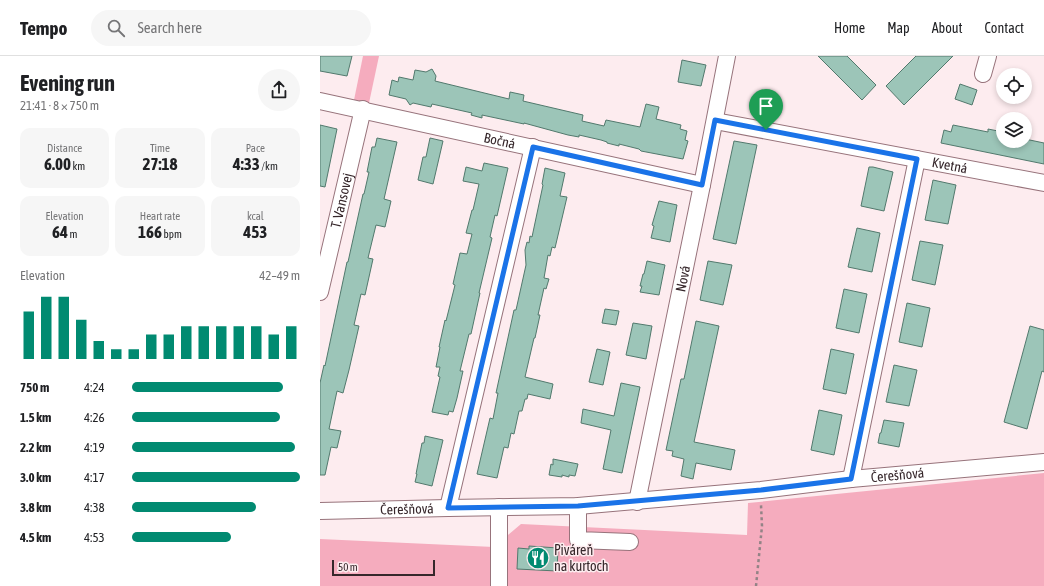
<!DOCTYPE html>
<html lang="en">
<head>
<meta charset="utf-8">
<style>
  :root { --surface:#fff; --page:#f6f6f6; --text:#202124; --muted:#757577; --line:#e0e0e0; --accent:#018a71 }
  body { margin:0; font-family:"Asap Condensed",sans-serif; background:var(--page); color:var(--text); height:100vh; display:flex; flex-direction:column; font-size:15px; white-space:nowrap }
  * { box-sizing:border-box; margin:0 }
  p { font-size:13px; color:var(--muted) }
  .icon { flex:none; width:22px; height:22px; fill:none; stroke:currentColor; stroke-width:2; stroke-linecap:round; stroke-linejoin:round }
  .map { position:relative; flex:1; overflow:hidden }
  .side { display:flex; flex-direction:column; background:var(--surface); width:320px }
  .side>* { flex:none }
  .buttons { position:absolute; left:676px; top:12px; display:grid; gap:8px }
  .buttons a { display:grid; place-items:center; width:36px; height:36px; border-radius:50%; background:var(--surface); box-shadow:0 2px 6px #0003; font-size:20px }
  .scale { position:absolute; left:12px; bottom:10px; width:103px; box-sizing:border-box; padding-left:4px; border:2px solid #36272b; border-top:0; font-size:11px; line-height:14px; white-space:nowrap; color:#36272b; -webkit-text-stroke:3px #fdecef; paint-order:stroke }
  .pin { position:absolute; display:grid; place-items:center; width:34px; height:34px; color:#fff; margin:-41px -17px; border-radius:50% 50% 50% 0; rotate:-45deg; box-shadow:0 0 4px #0007 }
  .pin .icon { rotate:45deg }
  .round { display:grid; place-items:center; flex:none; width:42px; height:42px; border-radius:21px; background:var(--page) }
  .overview { display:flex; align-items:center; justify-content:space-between; height:68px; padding:0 20px }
  h1 { font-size:22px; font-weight:700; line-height:30px }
  .figures { display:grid; grid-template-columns:repeat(3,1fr); gap:6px; height:68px; padding:4px 20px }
  .figures div { display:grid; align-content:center; border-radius:10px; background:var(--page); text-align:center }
  .figures b { font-size:17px; font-weight:700 }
  .figures small { font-size:11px; font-weight:400 }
  .figures p { font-size:11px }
  .chart { height:112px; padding:8px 20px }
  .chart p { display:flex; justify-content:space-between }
  .chart svg { width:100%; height:72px; margin-top:4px; stroke:var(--accent); stroke-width:6 }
  ul { padding:0 20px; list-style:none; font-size:13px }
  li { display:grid; grid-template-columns:64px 48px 1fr; align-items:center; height:30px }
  li i { height:10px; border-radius:5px; background:var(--accent) }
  header { display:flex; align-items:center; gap:24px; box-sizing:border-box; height:56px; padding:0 20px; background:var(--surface); border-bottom:1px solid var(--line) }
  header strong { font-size:19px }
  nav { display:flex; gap:22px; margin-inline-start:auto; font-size:14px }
  .search { width:280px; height:36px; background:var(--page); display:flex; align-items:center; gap:10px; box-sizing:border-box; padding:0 14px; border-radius:22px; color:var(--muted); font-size:15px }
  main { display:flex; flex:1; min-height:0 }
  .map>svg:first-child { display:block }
  .green { fill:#f5acbe }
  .building { fill:#9cc5b8; stroke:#52796d }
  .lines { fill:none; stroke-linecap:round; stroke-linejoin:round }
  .minor-casing { stroke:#97737b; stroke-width:18 }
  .path { stroke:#938386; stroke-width:2.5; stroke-dasharray:3 3; stroke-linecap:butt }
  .minor { stroke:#fff; stroke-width:16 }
  .route-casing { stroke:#fff; stroke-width:8 }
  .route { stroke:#1a73e8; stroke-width:5 }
  .labels { text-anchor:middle; stroke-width:3; stroke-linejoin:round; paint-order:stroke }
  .street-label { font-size:14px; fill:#36272b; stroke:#fdecef }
  .poi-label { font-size:14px; fill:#36272b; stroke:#fdecef; text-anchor:start }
</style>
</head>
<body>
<header>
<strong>Tempo</strong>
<div class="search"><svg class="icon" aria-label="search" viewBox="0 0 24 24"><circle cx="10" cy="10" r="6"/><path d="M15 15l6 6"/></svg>Search here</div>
<nav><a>Home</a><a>Map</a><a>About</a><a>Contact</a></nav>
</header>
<main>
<section class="side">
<div class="overview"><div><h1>Evening run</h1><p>21:41 · 8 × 750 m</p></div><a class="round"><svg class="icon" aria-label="share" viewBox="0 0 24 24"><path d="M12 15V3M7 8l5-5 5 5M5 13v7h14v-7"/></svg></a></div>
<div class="figures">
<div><p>Distance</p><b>6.00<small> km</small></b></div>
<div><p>Time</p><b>27:18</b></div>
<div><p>Pace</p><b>4:33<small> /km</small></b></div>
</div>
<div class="figures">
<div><p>Elevation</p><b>64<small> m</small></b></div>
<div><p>Heart rate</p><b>166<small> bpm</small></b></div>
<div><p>kcal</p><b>453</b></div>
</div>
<div class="chart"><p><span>Elevation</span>42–49 m</p>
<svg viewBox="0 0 160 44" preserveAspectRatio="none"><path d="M5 44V15M15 44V6M25 44V6M35 44V20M45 44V33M55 44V38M65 44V38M75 44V29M85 44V29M95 44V24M105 44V24M115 44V24M125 44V24M135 44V24M145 44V29M155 44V24"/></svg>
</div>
<ul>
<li><b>750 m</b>4:24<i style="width:90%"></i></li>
<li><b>1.5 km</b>4:26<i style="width:88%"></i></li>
<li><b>2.2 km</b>4:19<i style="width:97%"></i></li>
<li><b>3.0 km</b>4:17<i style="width:100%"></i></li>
<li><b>3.8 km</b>4:38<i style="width:74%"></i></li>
<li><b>4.5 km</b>4:53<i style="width:59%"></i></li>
</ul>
</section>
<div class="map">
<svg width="724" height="530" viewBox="0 0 724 530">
  <rect width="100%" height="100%" fill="#fdecef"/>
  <g class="green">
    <path d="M43,0H59L49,47L34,44Z"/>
    <path d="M724,417V530H0V483L174,491L201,468L427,479L428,447Z"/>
  </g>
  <g class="building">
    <path d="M0,0H32L27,20L0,15Z"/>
    <path d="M498,0H527L556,29L542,44Z"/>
    <path d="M596,0H633L584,49L566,30Z"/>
    <path d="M362,4L386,9L381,30L358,26Z"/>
    <path d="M112,13L116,20L115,25L189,43L190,36L204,39L203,45L263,59L262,65L284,70L286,64L320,71L326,48L339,51L336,63L361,69L360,73L367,75L365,84L368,85L363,103L321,95L319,93L299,88V90L287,87V86L281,84L259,79V81L248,79L204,67V68L162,59V62L151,59L152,57L112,48L111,51L93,47L90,49L86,43L69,39L72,24L78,26L79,21L93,24L95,14L106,16Z"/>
    <path d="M640,28L657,34L652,49L635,43Z"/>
    <path d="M0,69L17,73L5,131L0,130Z"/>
    <path d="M633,69L668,76V73L683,76V85H705V83L724,87V108L621,87L624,74L631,76Z"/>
    <path d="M57,82L77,86L64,143L71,145L65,171L56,169L48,202L53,203L45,239L41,238L34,269L39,270L29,314L23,337L17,335L9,373L21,375L17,392L11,391L5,419H0V327L4,309L5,310L27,206H28L43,138H44L49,116H47L52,91H55Z"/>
    <path d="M110,82L123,85L113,128L98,124L103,101H106Z"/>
    <path d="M414,85L437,89L416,188L393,183Z"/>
    <path d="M164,107L188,112L177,160L175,159L170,181L172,182L159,237H160L151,278H149L140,315H143L137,342L133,356L129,355L128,359L112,356L120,321L118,320L120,311H116L120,291H119L125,264L126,265L135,229L133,228L140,197L147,198L152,178L146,177L152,154H153L159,128L143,125L146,111L162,115Z"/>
    <path d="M549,111H553L573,116L564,155L541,150Z"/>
    <path d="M225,112L245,117L240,140L247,141L235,192L232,191L230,200L228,199L224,222L229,223L226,233L224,232L218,259H220L215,282H214L205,321L233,328L230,343L208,338L207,343H205L202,355H199L194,378L191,377L188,392L184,391L177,422L157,418L170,362L173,363L178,337H176L194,254H196L206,209L205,194L207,186L209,187L210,180L212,181L223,129L222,128Z"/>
    <path d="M613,124L636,129L628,168L605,164Z"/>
    <path d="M339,145L357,149L350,186L331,182L334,170L332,169Z"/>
    <path d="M537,172L560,177L552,216L528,211Z"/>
    <path d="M600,185L623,189L615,229L592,224Z"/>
    <path d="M327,205L345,209L339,239L320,236L322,230H320L323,218H324Z"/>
    <path d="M388,205L412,209L403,249L380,244Z"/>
    <path d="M524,233L547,238L539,277L516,272Z"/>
    <path d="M587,247L610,252L602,291L579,286Z"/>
    <path d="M285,253L299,255L296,269L282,267Z"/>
    <path d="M376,265L399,270L374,386L415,394L411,414L376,407L373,423L361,420L364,403L352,400L353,395L346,394L361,323H364Z"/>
    <path d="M313,267L332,270L326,303L306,299Z"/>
    <path d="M710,270L724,274V316L722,315L707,373L684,366Z"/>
    <path d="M277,293L290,296L283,329L269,326Z"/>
    <path d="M511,293L534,298L526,338L503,333Z"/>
    <path d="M574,309L597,314L589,350L566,346Z"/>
    <path d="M301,327L320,331L302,417L283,413L291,374L261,367L263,353L294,360Z"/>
    <path d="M499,354L522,359L514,399L491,394Z"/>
    <path d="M564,364L584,367L579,391L558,387L560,377H561Z"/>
    <path d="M105,380L123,384L112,430L95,426L97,418H96L102,387H104Z"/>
    <path d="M233,403L258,408L255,420L249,419V421L242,419V421L229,419L231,408L233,409Z"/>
    <path d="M209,490L238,492L237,515L197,513L198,492L209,493Z"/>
  </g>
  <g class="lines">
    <g class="minor-casing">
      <g id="minor">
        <path d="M663,18L668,0"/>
        <path id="s1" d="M0,45L382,129"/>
        <path id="s2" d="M395,65L724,127"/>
        <path id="s3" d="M0,236L43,53"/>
        <path d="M531,423L597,103"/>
        <path id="s4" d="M317,446L382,129L407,0"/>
        <path d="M258,450V484L310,486"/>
        <path d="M128,452L213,91"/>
        <path id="s5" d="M0,455L128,452L258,450L441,434L531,423L724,406"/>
        <path d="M179,530V451"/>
      </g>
    </g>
    <path class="path" d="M436,530L442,470L441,449"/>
    <use href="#minor" class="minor"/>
  </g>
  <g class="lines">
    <g class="route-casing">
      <path id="route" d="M395,64L597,103L531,423L441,434L258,450L128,452L213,91L382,129Z"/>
    </g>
    <use href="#route" class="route"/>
  </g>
  <defs>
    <g id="restaurant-disc" transform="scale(1.15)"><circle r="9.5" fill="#018a71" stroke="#fdecef"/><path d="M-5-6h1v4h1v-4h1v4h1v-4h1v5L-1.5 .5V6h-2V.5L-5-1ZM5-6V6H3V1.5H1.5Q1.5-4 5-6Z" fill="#fff"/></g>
  </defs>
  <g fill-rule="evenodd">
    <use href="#restaurant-disc" x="218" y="502"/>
  </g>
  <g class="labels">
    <g class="street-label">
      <text dy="5" stroke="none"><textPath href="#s1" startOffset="184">Bočná</textPath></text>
      <text dy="5" stroke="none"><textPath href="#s2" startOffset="239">Kvetná</textPath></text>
      <text dy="5" stroke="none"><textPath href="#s3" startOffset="94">T. Vansovej</textPath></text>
      <text dy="5" stroke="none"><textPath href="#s4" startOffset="228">Nová</textPath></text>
      <text dy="5" stroke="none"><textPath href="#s5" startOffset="579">Čerešňová</textPath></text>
      <text dy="5" stroke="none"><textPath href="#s5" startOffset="87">Čerešňová</textPath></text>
    </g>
    <g class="poi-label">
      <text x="234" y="499">Piváreň<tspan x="234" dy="16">na kurtoch</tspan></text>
    </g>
  </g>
</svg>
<div class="buttons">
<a><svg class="icon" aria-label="locate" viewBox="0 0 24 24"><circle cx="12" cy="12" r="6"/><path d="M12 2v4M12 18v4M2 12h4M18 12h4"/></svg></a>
<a><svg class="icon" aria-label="layers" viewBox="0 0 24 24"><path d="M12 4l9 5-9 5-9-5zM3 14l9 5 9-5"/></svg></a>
</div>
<div class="scale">50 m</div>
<div class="pin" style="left:446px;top:74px;background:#1e9e55"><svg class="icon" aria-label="arrive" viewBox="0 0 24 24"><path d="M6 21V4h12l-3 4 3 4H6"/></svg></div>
</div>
</main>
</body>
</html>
